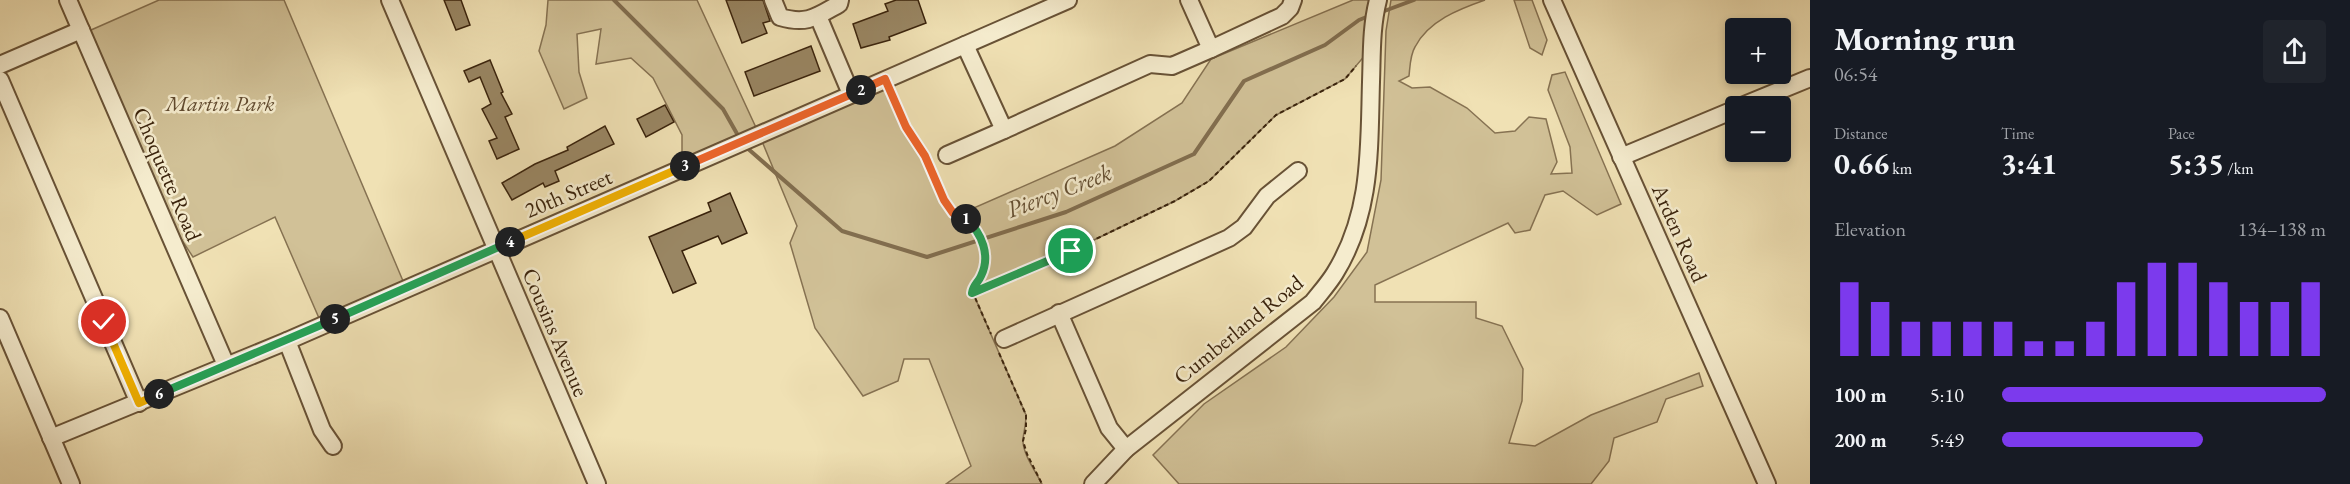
<!DOCTYPE html>
<html lang="en">
<head>
<meta charset="utf-8">
<style>
  :root { --surface:#171b24; --page:#20242c; --text:#f1f3f6; --muted:#9ea1a6; --accent:#7c3aed }
  body { margin:0; font-family:"EB Garamond",serif; background:var(--page); color:var(--text); height:100vh; display:flex; flex-direction:column; font-size:22px; white-space:nowrap }
  * { box-sizing:border-box; margin:0 }
  p { font-size:20px; color:var(--muted) }
  .icon { flex:none; width:33px; height:33px; fill:none; stroke:currentColor; stroke-width:2; stroke-linecap:round; stroke-linejoin:round }
  .map { position:relative; flex:1; overflow:hidden }
  .side { display:flex; flex-direction:column; background:var(--surface); width:540px }
  .side>* { flex:none }
  .fabs { position:absolute; left:1725px; top:18px; display:grid; gap:12px }
  .fabs a { display:grid; place-items:center; width:66px; height:66px; border-radius:6px; background:var(--surface); box-shadow:0 3px 9px #0003; font-size:30px }
  .pin { position:absolute; display:grid; place-items:center; width:51px; height:51px; color:#fff; margin:-26px; border:3px solid #fff; border-radius:50%; box-shadow:0 2px 6px #0007 }
  .km { position:absolute; width:30px; height:30px; margin:-15px; border-radius:50%; background:#222; color:#fff; font-size:16px; line-height:30px; text-align:center }
  .round { display:grid; place-items:center; flex:none; width:63px; height:63px; border-radius:6px; background:var(--page) }
  .head { display:flex; align-items:center; justify-content:space-between; height:102px; padding:0 24px }
  h1 { font-size:33px; font-weight:700; line-height:45px }
  .figures { display:grid; grid-template-columns:repeat(3,1fr); gap:9px; height:102px; padding:6px 24px }
  .figures div { display:grid; align-content:center }
  .figures b { font-size:30px; font-weight:700 }
  .figures small { font-size:16px; font-weight:400 }
  .figures p { font-size:16px }
  .chart { height:168px; padding:12px 24px }
  .chart p { display:flex; justify-content:space-between }
  .chart svg { width:100%; height:108px; margin-top:6px; stroke:var(--accent); stroke-width:6 }
  ul { padding:0 24px; list-style:none; font-size:20px }
  li { display:grid; grid-template-columns:96px 72px 1fr; align-items:center; height:45px }
  li i { height:15px; border-radius:8px; background:var(--accent) }
  main { display:flex; flex:1; min-height:0 }
  .map>svg:first-child { display:block }
  .green { fill:#d1c197; stroke:#867252; stroke-width:1.5 }
  .lines { fill:none; stroke-linecap:round; stroke-linejoin:round }
  .stream { stroke:#826e4f; stroke-width:4 }
  .building { fill:#998663; stroke:#3a230c; stroke-width:1.5 }
  .minor-casing { stroke:#685236; stroke-width:20 }
  .path { stroke:#3a230c; stroke-width:2; stroke-dasharray:4.5 3; stroke-linecap:butt }
  .minor { stroke:#f5ecce; stroke-width:16 }
  .split-1-casing { stroke:#fff; stroke-width:12 }
  .split-2-casing { stroke:#fff; stroke-width:12 }
  .split-3-casing { stroke:#fff; stroke-width:12 }
  .split-4-casing { stroke:#fff; stroke-width:12 }
  .split-5-casing { stroke:#fff; stroke-width:12 }
  .split-6-casing { stroke:#fff; stroke-width:12 }
  .split-7-casing { stroke:#fff; stroke-width:12 }
  .split-1 { stroke:#22a559; stroke-width:8 }
  .split-2 { stroke:#f0652b; stroke-width:8 }
  .split-3 { stroke:#f0652b; stroke-width:8 }
  .split-4 { stroke:#f5b400; stroke-width:8 }
  .split-5 { stroke:#22a559; stroke-width:8 }
  .split-6 { stroke:#22a559; stroke-width:8 }
  .split-7 { stroke:#f5b400; stroke-width:8 }
  .labels { text-anchor:middle; stroke-width:5; stroke-linejoin:round; paint-order:stroke }
  .park-label { font-size:22px; font-style:italic; fill:#604a2f; stroke:#f5ecce }
  .street-label { font-size:22px; fill:#3a230c; stroke:#f5ecce }
  .water-label { font-size:24px; font-style:italic; fill:#644f33; stroke:#f5ecce }
</style>
</head>
<body>
<main>
<div class="map">
<svg width="1810" height="484" viewBox="0 0 1810 484">
  <rect width="100%" height="100%" fill="#f0e1b4"/>
  <filter id="stains"><feTurbulence type="fractalNoise" baseFrequency=".00333" numOctaves="4"/><feColorMatrix values="0 0 0 0 .2 0 0 0 0 .09 0 0 0 0 .02 0 0 0 .5 -.17"/></filter>
  <radialGradient id="worn" r=".72"><stop offset=".6" stop-color="#630" stop-opacity="0"/><stop offset="1" stop-color="#630" stop-opacity=".3"/></radialGradient>
  <g class="green">
    <path d="M159,0H284L406,288L322,325L275,217L193,257L152,195L82,34Z"/>
    <path d="M548,0H697L759,134L885,79L906,127L925,156L944,200L953,212L958,215L1115,146L1182,103L1211,59L1353,0H1378L1372,47L1345,79L1276,115L1209,181L1175,201L1071,251L973,293L1026,415C1026,424 1024,431 1023,439C1022,453 1036,472 1042,484H946L971,466L929,359H904L898,381L863,396L815,328L790,243L797,226L759,134L682,167V135L653,78L631,58L596,64L601,29L577,34L579,72L587,98L564,109L539,51L546,25Z"/>
    <path d="M1391,0H1485C1459,9 1428,21 1415,47C1410,55 1410,67 1409,76L1399,81L1412,88L1430,87L1467,108L1495,133L1515,131L1529,117L1546,119L1557,162L1551,174L1572,173L1570,147L1548,90L1552,75L1565,72L1621,204L1597,215L1563,191L1545,195L1530,230L1515,233L1508,223L1375,285V302H1476V318L1502,326L1523,369L1522,401L1509,443L1535,446L1591,415L1699,373L1703,386L1666,399L1657,422L1614,438L1609,461L1591,484H1179L1153,455L1204,404L1286,347L1334,297L1367,252L1381,180L1386,31Z"/>
    <path d="M1514,0H1532L1547,40L1542,55L1530,48Z"/>
  </g>
  <g class="lines">
    <g class="stream">
      <path d="M614,0L723,109L740,139"/>
      <path d="M1379,13L1414,0"/>
      <path d="M746,147L842,231L927,257L1066,212L1194,154L1244,81L1325,45L1359,20L1369,16"/>
    </g>
  </g>
  <g class="building">
    <path d="M444,0H461L470,25L456,30Z"/>
    <path d="M726,0H763L770,21L763,23L767,33L742,43Z"/>
    <path d="M896,0H918L926,23L889,37L890,40L861,48L853,24L888,11L885,4Z"/>
    <path d="M811,46L820,71L754,96L745,72Z"/>
    <path d="M490,60L503,92L501,93L512,114L505,117L519,149L497,159L489,141L497,138L482,109L491,104L480,77L469,82L464,71Z"/>
    <path d="M665,105L674,122L646,137L637,119Z"/>
    <path d="M605,126L614,144L555,171L559,181L545,187L543,183L512,200L502,183L535,164L568,150L567,147Z"/>
    <path d="M730,193L747,233L722,244L718,236L682,251L696,283L673,293L649,237L711,211L708,203Z"/>
  </g>
  <g class="lines">
    <g class="minor-casing">
      <g id="minor">
        <path d="M68,0L226,365"/>
        <path d="M390,0L597,484"/>
        <path d="M773,0L780,17C807,25 816,17 839,4L840,0"/>
        <path d="M1552,0L1767,484"/>
        <path d="M818,16L851,94"/>
        <path d="M1211,49L1282,16L1290,8L1293,0"/>
        <path d="M0,65L81,30"/>
        <path d="M0,80L139,403"/>
        <path d="M1742,106L1810,78"/>
        <path d="M1004,130L1150,64L1172,66L1211,49L1189,0"/>
        <path d="M947,155L1004,130L965,45"/>
        <path d="M1621,157L1736,109"/>
        <path d="M1059,313L1109,428L1126,449"/>
        <path d="M0,318L71,484"/>
        <path d="M1004,339L1229,238L1244,227L1267,196L1298,171"/>
        <path d="M287,341L322,430L333,446"/>
        <path d="M51,438L287,341L1068,0"/>
        <path d="M1093,484L1126,449L1313,302C1320,293 1329,283 1335,273C1372,213 1369,150 1371,82C1372,55 1371,27 1378,0"/>
      </g>
    </g>
    <g class="path">
      <path d="M891,92L906,127L925,156L944,200L953,212L968,221L980,236L987,257L981,278L973,286V293L991,334"/>
      <path d="M973,293L1071,251L1175,201L1209,181L1276,115L1345,79L1356,66"/>
      <path d="M999,353L1026,415V429L1023,441L1027,454L1042,484"/>
    </g>
    <use href="#minor" class="minor"/>
  </g>
  <g class="lines">
    <g class="split-1-casing">
      <path id="split-1" d="M966,219C982,233 991,256 981,276C978,283 973,285 972,293L1071,251"/>
    </g>
    <g class="split-2-casing">
      <path id="split-2" d="M861,90L885,79L906,127L925,156L944,200L953,213L966,219"/>
    </g>
    <g class="split-3-casing">
      <path id="split-3" d="M685,166L861,90"/>
    </g>
    <g class="split-4-casing">
      <path id="split-4" d="M510,242L685,166"/>
    </g>
    <g class="split-5-casing">
      <path id="split-5" d="M335,319L510,242"/>
    </g>
    <g class="split-6-casing">
      <path id="split-6" d="M159,394L335,319"/>
    </g>
    <g class="split-7-casing">
      <path id="split-7" d="M104,322L139,403L159,394"/>
    </g>
    <use href="#split-1" class="split-1"/>
    <use href="#split-2" class="split-2"/>
    <use href="#split-3" class="split-3"/>
    <use href="#split-4" class="split-4"/>
    <use href="#split-5" class="split-5"/>
    <use href="#split-6" class="split-6"/>
    <use href="#split-7" class="split-7"/>
  </g>
  <g class="labels">
    <g class="park-label">
      <text x="220" y="111">Martin Park</text>
    </g>
    <g class="street-label">
      <text transform="translate(168 174) rotate(67)" y="8">Choquette Road</text>
      <text transform="translate(568 193) rotate(-23)" y="8">20th Street</text>
      <text transform="translate(1680 233) rotate(66)" y="8">Arden Road</text>
      <text transform="translate(1238 329) rotate(-39)" y="8">Cumberland Road</text>
      <text transform="translate(556 332) rotate(67)" y="8">Cousins Avenue</text>
    </g>
    <g class="water-label">
      <text transform="translate(1059 191) rotate(-21)" y="8">Piercy Creek</text>
    </g>
  </g>
  <rect width="100%" height="100%" filter="url(#stains)"/>
  <rect width="100%" height="100%" fill="url(#worn)"/>
</svg>
<div class="fabs">
<a>+</a>
<a>−</a>
</div>
<div class="pin" style="left:1071px;top:251px;background:#1e9e55"><svg class="icon" aria-label="arrive" viewBox="0 0 24 24"><path d="M6 21V4h12l-3 4 3 4H6"/></svg></div>
<div class="pin" style="left:104px;top:322px;background:#d93025"><svg class="icon" aria-label="check" viewBox="0 0 24 24"><path d="M5 12l5 5 9-10"/></svg></div>
<b class="km" style="left:966px;top:219px">1</b>
<b class="km" style="left:861px;top:90px">2</b>
<b class="km" style="left:685px;top:166px">3</b>
<b class="km" style="left:510px;top:242px">4</b>
<b class="km" style="left:335px;top:319px">5</b>
<b class="km" style="left:159px;top:394px">6</b>
</div>
<section class="side">
<div class="head"><div><h1>Morning run</h1><p>06:54</p></div><a class="round"><svg class="icon" aria-label="share" viewBox="0 0 24 24"><path d="M12 15V3M7 8l5-5 5 5M5 13v7h14v-7"/></svg></a></div>
<div class="figures">
<div><p>Distance</p><b>0.66<small> km</small></b></div>
<div><p>Time</p><b>3:41</b></div>
<div><p>Pace</p><b>5:35<small> /km</small></b></div>
</div>
<div class="chart"><p><span>Elevation</span>134–138 m</p>
<svg viewBox="0 0 160 44" preserveAspectRatio="none"><path d="M5 44V14M15 44V22M25 44V30M35 44V30M45 44V30M55 44V30M65 44V38M75 44V38M85 44V30M95 44V14M105 44V6M115 44V6M125 44V14M135 44V22M145 44V22M155 44V14"/></svg>
</div>
<ul>
<li><b>100 m</b>5:10<i style="width:100%"></i></li>
<li><b>200 m</b>5:49<i style="width:62%"></i></li>
</ul>
</section>
</main>
</body>
</html>
